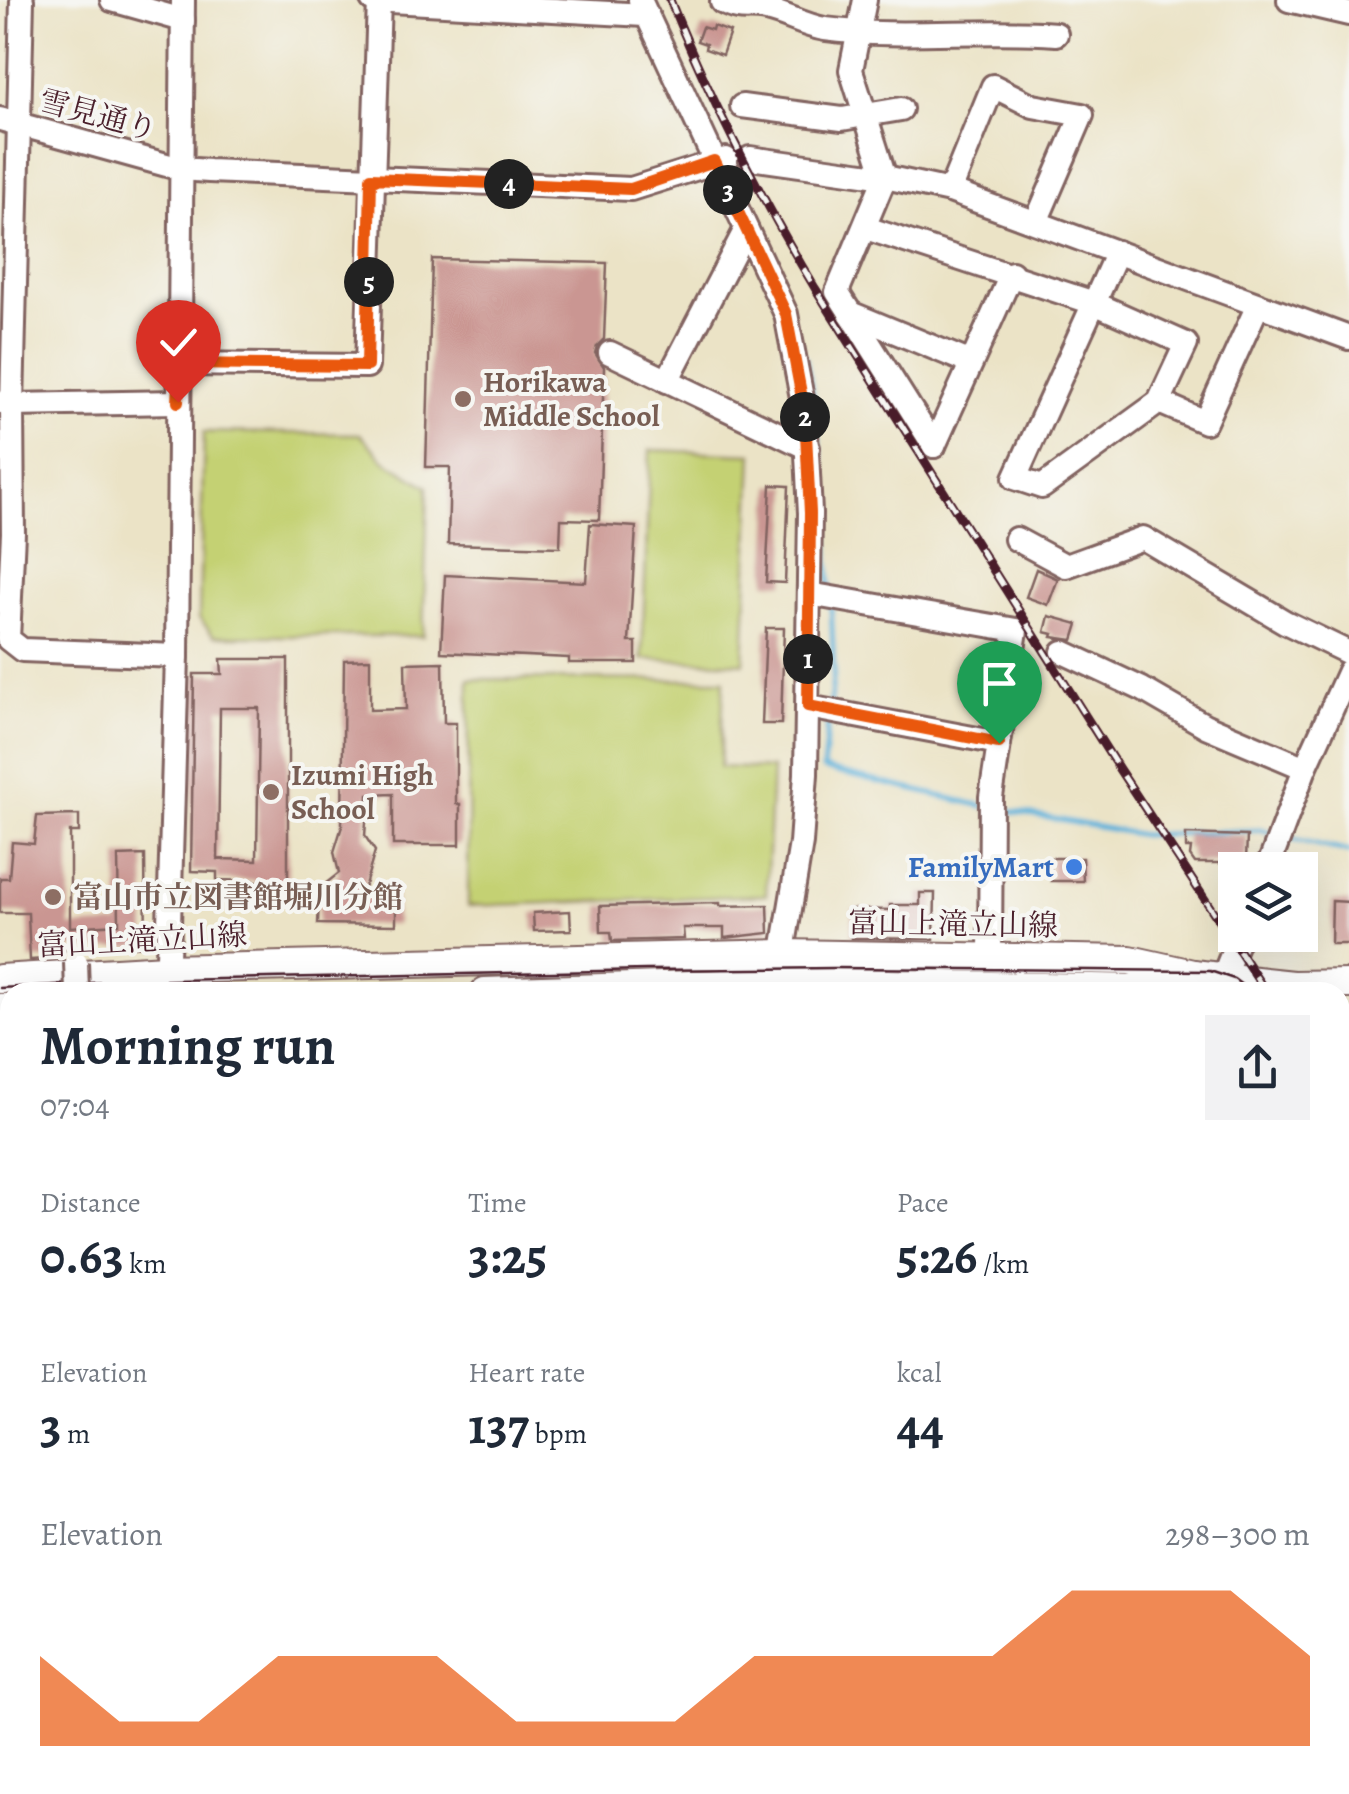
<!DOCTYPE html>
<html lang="en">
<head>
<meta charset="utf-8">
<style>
  :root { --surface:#fff; --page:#f2f2f3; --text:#1f2937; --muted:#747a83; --accent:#ea580c }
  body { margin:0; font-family:Alegreya,"Noto Serif JP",serif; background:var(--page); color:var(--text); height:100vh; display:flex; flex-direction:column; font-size:38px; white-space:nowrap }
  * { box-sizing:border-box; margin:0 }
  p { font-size:32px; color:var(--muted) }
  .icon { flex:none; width:55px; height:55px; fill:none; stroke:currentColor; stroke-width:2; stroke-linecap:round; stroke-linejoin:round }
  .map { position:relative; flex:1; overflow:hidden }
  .drawer { position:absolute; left:0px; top:982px; width:1350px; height:812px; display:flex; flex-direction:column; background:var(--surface); border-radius:30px 30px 0 0; box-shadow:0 10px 40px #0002 }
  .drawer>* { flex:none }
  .controls { position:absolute; left:1218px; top:852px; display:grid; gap:20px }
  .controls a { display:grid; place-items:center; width:100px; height:100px; border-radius:0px; background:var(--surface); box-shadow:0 10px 40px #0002; font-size:50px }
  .pin { position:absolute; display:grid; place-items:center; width:85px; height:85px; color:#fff; margin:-102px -42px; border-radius:50% 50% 50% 0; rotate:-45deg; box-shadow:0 0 10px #0007 }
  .pin .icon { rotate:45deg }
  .km { position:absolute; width:50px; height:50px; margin:-25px; border-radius:50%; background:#222; color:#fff; font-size:28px; line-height:50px; text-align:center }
  .round { display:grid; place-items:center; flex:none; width:105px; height:105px; border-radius:0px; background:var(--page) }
  .head { display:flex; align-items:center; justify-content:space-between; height:170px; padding:0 40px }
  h1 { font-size:55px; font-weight:700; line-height:75px }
  .metrics { display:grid; grid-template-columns:repeat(3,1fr); gap:15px; height:170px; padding:10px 40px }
  .metrics div { display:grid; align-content:center }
  .metrics b { font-size:50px; font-weight:700 }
  .metrics small { font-size:28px; font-weight:400 }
  .metrics p { font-size:28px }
  .chart { height:280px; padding:20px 40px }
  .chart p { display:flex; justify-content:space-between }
  .chart svg { width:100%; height:180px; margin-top:10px; fill:var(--accent); opacity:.7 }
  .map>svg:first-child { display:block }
  .green { fill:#c4d173; stroke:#87784f; stroke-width:2.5 }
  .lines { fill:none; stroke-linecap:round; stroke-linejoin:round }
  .stream { stroke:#5eb2da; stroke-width:5 }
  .building { fill:#ca9692; fill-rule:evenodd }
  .minor-casing { stroke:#826461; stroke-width:28 }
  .major-casing { stroke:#826461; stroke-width:32 }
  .minor { stroke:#fff; stroke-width:22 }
  .major { stroke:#fff; stroke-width:28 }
  .tram { stroke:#4a1f2b; stroke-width:2.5 }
  .rail-casing { stroke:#4a1f2b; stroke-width:9 }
  .rail { stroke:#f6f6f2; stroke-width:5; stroke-dasharray:15; stroke-linecap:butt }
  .minor-bridge-casing { stroke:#826461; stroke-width:28; stroke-linecap:butt }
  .minor-bridge { stroke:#fff; stroke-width:22 }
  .route-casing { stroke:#fff; stroke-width:20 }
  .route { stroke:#ea580c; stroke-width:12 }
  .education-dot { fill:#8d6e63; stroke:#f6f6f2; stroke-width:4 }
  .shop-dot { fill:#3f7fe0; stroke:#f6f6f2; stroke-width:4 }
  .labels { text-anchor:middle; stroke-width:8; stroke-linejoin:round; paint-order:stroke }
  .street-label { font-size:30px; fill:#4a1f2b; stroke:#f6f6f2 }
  .education-label { font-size:30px; font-weight:bold; fill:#785e54; stroke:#f6f6f2; text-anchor:start }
  .shop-label { font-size:30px; font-weight:bold; fill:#366cbe; stroke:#f6f6f2; text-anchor:end }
</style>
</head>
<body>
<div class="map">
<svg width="1349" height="1794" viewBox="0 0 1349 1794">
  <rect width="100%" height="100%" fill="#f6f6f2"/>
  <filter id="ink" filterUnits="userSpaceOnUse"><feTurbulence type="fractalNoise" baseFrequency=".01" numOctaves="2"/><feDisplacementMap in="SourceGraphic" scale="20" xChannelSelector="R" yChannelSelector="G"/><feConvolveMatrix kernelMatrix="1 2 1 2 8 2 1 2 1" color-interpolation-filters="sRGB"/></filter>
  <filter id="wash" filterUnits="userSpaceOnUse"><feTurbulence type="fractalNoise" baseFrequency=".0048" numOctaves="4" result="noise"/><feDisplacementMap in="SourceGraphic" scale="40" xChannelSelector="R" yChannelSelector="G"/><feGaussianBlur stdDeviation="2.25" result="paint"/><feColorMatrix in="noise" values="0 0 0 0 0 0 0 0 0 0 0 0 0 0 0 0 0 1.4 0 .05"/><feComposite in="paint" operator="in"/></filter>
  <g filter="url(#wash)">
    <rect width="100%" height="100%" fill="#ebe3c6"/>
    <g class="green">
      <path d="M204,432L360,434L384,460L428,487L423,636H214L199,618Z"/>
      <path d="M650,450L753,454L744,663L642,659Z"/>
      <path d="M469,679L724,680L720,767L772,769L766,895L468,906Z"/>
      <path d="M849,1785H1150L1144,1794H842Z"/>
    </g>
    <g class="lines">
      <g class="stream">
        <path d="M805,357L814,400"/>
        <path d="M816,421L824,478L830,589"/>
        <path d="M830,704L834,671L831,605"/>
        <path d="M828,720L823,769L983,806"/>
        <path d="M999,809L1142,835L1264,830L1275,834"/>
        <path d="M1285,837L1349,852"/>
      </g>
    </g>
    <g id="blocks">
      <g class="building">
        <path d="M713,26L730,32L722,55L705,49L706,44L697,41L702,27L712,30Z"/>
        <path d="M432,259L607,263L604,339L597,346L595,353L604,367L599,520L561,519L560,547L448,544L450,467H426Z"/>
        <path d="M771,485L789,486L785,583L766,582Z"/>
        <path d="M590,524L636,527L629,642H636V663H569V658L441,652L445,575L586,582Z"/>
        <path d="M1036,569L1058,579L1048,605L1026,597Z"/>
        <path d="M1049,616L1078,624L1073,640L1052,637L1053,634L1045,632Z"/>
        <path d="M766,628H784L781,724H762Z"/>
        <path d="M221,659H288V892L258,891L257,881L217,880V872L191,871L194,674H222ZM220,708H259L257,860L218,859Z"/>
        <path d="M370,659V710L406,709L405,663L443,662L444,723H456V804H460V845H393V794L368,795L365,836L375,851L363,892L396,893V925L318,924L319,898H288V894L325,884L339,873L334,852L342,826L344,660Z"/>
        <path d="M79,815V832H70V927L119,924L118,856L145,855L146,946L84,950L75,947L64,951L62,958L30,960L28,913H0V878H9L12,842L34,844L37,816Z"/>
        <path d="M1186,834L1247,836L1246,860H1239V863H1195L1190,856L1191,848H1186Z"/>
        <path d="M1050,858H1082L1083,881H1051Z"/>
        <path d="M920,893H935L934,939L851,938L852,909L890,910V905H920Z"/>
        <path d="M1332,901L1349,902V944H1331Z"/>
        <path d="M720,903V906L768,905L769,933L724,938V928H683L684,939L612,941L611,932H601L600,906Z"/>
        <path d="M570,911L571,930L534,931L533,913Z"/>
      </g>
    </g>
  </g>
  <g filter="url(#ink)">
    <use href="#blocks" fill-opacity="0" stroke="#826461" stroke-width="2.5"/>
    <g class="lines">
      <g class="minor-casing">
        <g id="minor">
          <path d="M22,0L12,405L13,533L8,639L22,650L177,656"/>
          <path d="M112,0L183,20"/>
          <path d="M372,0L645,15"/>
          <path d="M640,0L786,314L805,414L810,513L806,774L801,843L784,945V970"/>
          <path d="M865,0L851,70L885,177L837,292L934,446"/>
          <path d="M1289,0L1349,14"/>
          <path d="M722,2C743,13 747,6 766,10C786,14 804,26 825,29C901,39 979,28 1056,34"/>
          <path d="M742,106L842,119L901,109"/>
          <path d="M0,119L181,169L209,171L631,189L726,159"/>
          <path d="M750,158L885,177L950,191L1349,338"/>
          <path d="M950,191L993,86L1033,106L1082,115L1036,222"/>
          <path d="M866,228L1094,303L1186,344L1159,402L1042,487L1015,478L1117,252"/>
          <path d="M850,313L971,363"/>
          <path d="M610,353L808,448"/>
          <path d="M180,364L367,366L379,0"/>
          <path d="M667,381L746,229"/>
          <path d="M2,402L12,405L178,402"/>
          <path d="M1159,402L1205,422L1258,305"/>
          <path d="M934,446L1012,273"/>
          <path d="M1016,539L1066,566L1143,538L1285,622L1349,653"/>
          <path d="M809,594L1016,630L991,797L990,957"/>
          <path d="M1063,652L1142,689L1206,726L1305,768"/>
          <path d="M808,707L999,743"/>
          <path d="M1267,870L1305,768L1349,671"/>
          <path d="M1223,977L1240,935"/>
          <path d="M167,992L177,656L183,0"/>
          <path d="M0,1076L10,1078"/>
          <path d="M1340,1211L1349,1229"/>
          <path d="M0,1350L10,1349"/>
          <path d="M0,1614L10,1617"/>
          <path d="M1340,1682L1349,1675"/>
          <path d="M0,1754L10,1757"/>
          <path d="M101,1785L128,1794"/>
          <path d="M1261,1785L1276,1794"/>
          <path d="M368,1794L371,1785"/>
        </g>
      </g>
      <g class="major-casing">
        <g id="major">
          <path d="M1193,974L1293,985L1349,984"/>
          <path d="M0,979L166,969L783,954L1130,960L1193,974L1141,989L784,982L485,992"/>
          <path d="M0,1008H10"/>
          <path d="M0,1126L10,1185"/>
          <path d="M431,1785L446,1794"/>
        </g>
      </g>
      <use href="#minor" class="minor"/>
      <use href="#major" class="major"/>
      <g class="tram">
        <path d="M0,988L127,981L646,970L834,968L1210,971L1234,979L1251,992"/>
        <path d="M1340,1138L1349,1152"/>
      </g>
      <g class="rail-casing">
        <g id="rail">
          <path d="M670,0C710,100 760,196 815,288L1119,769L1266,992"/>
          <path d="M1340,1101L1349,1114"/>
        </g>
      </g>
      <use href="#rail" class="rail"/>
      <g class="minor-bridge-casing">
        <path id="minor-bridge" d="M76,962L77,992"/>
      </g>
      <use href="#minor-bridge" class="minor-bridge"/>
    </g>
  </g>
  <g class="lines" filter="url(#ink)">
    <g class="route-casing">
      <path id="route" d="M178,402L180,364L367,366L371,178L631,189L714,161L786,314L805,414L810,513L808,706L999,743"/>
    </g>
    <use href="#route" class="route"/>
  </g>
  <g class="education-dot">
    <circle cx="463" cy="399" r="10"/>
    <circle cx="271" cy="792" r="10"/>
    <circle cx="53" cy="897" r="10"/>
  </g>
  <circle class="shop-dot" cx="1074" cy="867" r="10"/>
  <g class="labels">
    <g class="street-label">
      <text transform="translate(98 115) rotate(15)" y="10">雪見通り</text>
      <text transform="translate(953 924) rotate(1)" y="10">富山上滝立山線</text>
      <text transform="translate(142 940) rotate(-3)" y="10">富山上滝立山線</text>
    </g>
    <g class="education-label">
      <text x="483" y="392">Horikawa<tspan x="483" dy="34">Middle School</tspan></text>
      <text x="291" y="785">Izumi High<tspan x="291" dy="34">School</tspan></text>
      <text x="73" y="907">富山市立図書館堀川分館</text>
    </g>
    <g class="shop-label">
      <text x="1054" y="877">FamilyMart</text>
    </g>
  </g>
</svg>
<div class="controls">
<a><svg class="icon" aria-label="layers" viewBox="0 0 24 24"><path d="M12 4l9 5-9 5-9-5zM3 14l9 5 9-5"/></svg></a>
</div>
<div class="pin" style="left:999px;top:743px;background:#1e9e55"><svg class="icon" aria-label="arrive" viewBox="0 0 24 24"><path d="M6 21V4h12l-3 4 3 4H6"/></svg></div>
<div class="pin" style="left:178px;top:402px;background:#d93025"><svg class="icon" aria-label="check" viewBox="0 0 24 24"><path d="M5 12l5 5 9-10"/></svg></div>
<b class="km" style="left:808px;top:659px">1</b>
<b class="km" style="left:805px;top:417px">2</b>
<b class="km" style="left:728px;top:190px">3</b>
<b class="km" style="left:509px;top:184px">4</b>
<b class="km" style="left:369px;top:282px">5</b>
<section class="drawer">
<div class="head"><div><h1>Morning run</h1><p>07:04</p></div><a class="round"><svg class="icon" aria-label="share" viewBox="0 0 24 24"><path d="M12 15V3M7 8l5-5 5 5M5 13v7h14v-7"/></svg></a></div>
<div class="metrics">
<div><p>Distance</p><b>0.63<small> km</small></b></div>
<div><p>Time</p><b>3:25</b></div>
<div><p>Pace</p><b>5:26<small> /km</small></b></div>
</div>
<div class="metrics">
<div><p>Elevation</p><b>3<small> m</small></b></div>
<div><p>Heart rate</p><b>137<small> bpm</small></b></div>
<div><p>kcal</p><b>44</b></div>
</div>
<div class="chart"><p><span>Elevation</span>298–300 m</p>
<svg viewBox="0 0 160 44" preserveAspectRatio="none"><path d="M0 44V22L10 38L20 38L30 22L40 22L50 22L60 38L70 38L80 38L90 22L100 22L110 22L120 22L130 6L140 6L150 6L160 22V44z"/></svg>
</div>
</section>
</div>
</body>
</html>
